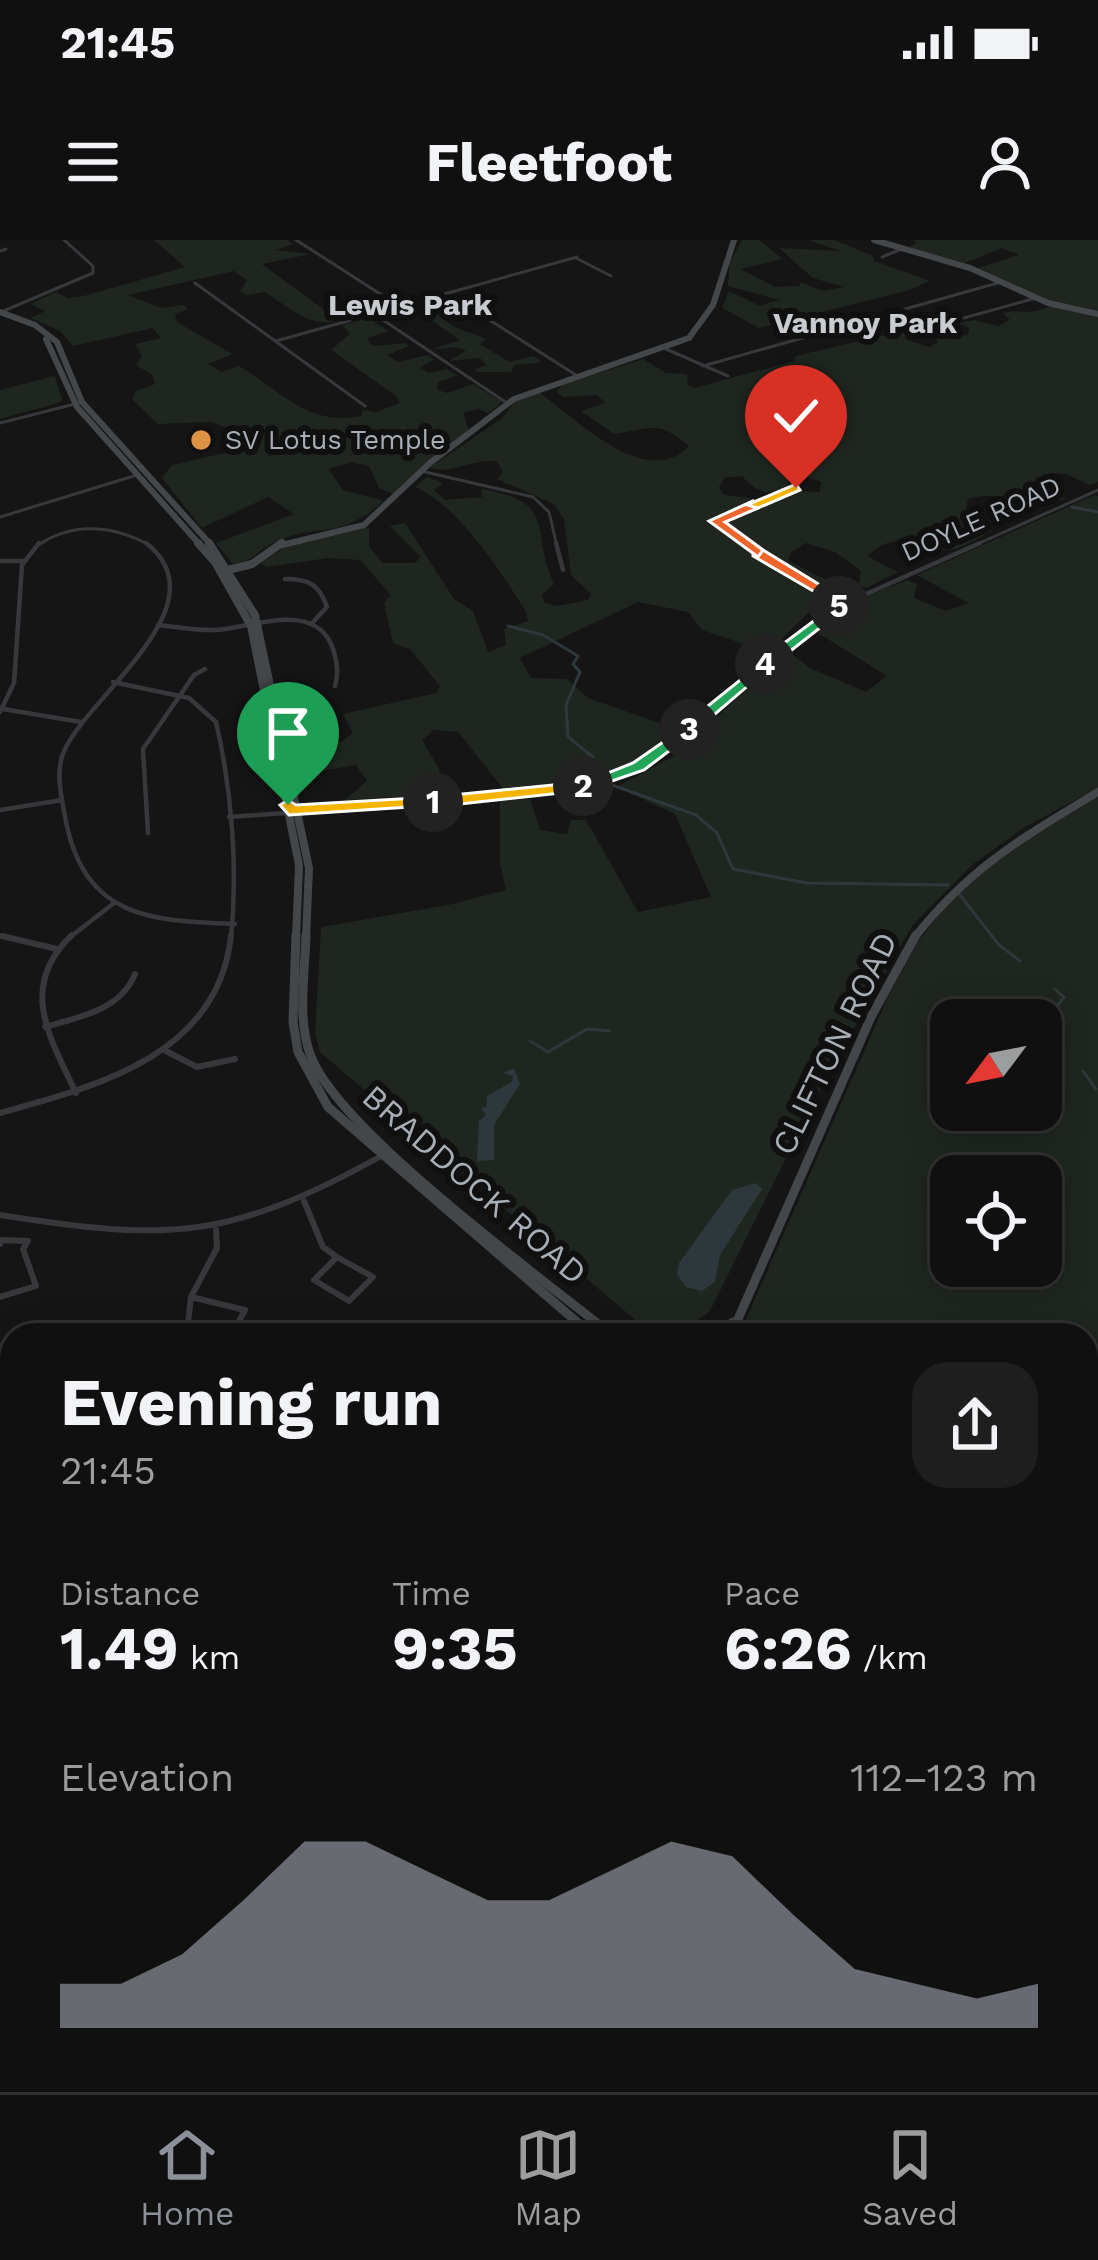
<!DOCTYPE html>
<html lang="en">
<head>
<meta charset="utf-8">
<style>
  :root { --surface:#101010; --page:#1e1e1e; --text:#f1f3f6; --muted:#9c9d9f; --line:#303030; --accent:#8c9099 }
  body { margin:0; font-family:"Work Sans",sans-serif; background:var(--page); color:var(--text); height:100vh; display:flex; flex-direction:column; font-size:45px; white-space:nowrap }
  * { box-sizing:border-box; margin:0 }
  p { font-size:39px; color:var(--muted) }
  .icon { flex:none; width:66px; height:66px; fill:none; stroke:currentColor; stroke-width:2; stroke-linecap:round; stroke-linejoin:round }
  .map { position:relative; flex:1; overflow:hidden }
  .details { position:absolute; left:0px; top:1083px; width:1098px; height:771px; display:flex; flex-direction:column; background:var(--surface); border-radius:36px 36px 0 0; box-shadow:0 6px 30px #0003,0 0 0 3px var(--line) }
  .details>* { flex:none }
  .needle { width:78px; rotate:238deg }
  .buttons { position:absolute; left:930px; top:759px; display:grid; gap:24px }
  .buttons a { display:grid; place-items:center; width:132px; height:132px; border-radius:24px; background:var(--surface); box-shadow:0 6px 30px #0003,0 0 0 3px var(--line); font-size:60px }
  .pin { position:absolute; display:grid; place-items:center; width:102px; height:102px; color:#fff; margin:-123px -51px; border-radius:50% 50% 50% 0; rotate:-45deg; box-shadow:0 0 12px #0007 }
  .pin .icon { rotate:45deg }
  .km { position:absolute; width:60px; height:60px; margin:-30px; border-radius:50%; background:#222; color:#fff; font-size:33px; line-height:60px; text-align:center }
  .round { display:grid; place-items:center; flex:none; width:126px; height:126px; border-radius:36px; background:var(--page) }
  .overview { display:flex; align-items:center; justify-content:space-between; height:204px; padding:0 60px }
  h1 { font-size:66px; font-weight:700; line-height:90px }
  .stats { display:grid; grid-template-columns:repeat(3,1fr); gap:18px; height:204px; padding:12px 60px }
  .stats div { display:grid; align-content:center }
  .stats b { font-size:60px; font-weight:700 }
  .stats small { font-size:33px; font-weight:400 }
  .stats p { font-size:33px }
  .chart { height:336px; padding:24px 60px }
  .chart p { display:flex; justify-content:space-between }
  .chart svg { width:100%; height:216px; margin-top:12px; fill:var(--accent); opacity:.7 }
  .status { display:flex; justify-content:space-between; align-items:center; height:84px; padding:0 60px; background:var(--surface); direction:ltr }
  .status svg { height:33px; fill:currentColor }
  header { display:flex; justify-content:space-between; align-items:center; height:156px; padding:0 60px; background:var(--surface); font-size:54px; font-weight:700 }
  .dock { display:flex; justify-content:space-around; align-items:center; height:168px; border-top:3px solid var(--line); background:var(--surface); font-size:33px; color:var(--muted) }
  .dock a { display:grid; justify-items:center; gap:6px }
  .dock .current { color:var(--accent) }
  .map>svg:first-child { display:block }
  .built { fill:#212123 }
  .green { fill:#1f261f; fill-rule:evenodd }
  .water { fill:#2e373b }
  .lines { fill:none; stroke-linecap:round; stroke-linejoin:round }
  .stream-far1 { stroke:#2e373b; stroke-width:3 }
  .stream { stroke:#2e373b; stroke-width:4.5 }
  .street-far3 { stroke:#36383b; stroke-width:3 }
  .street-far2 { stroke:#36383b; stroke-width:4.5 }
  .street-far1 { stroke:#36383b; stroke-width:6 }
  .street { stroke:#36383b; stroke-width:8 }
  .secondary-far3 { stroke:#44474a; stroke-width:6 }
  .secondary-far2 { stroke:#44474a; stroke-width:8 }
  .secondary-far1 { stroke:#44474a; stroke-width:9 }
  .secondary { stroke:#44474a; stroke-width:12 }
  .split-1 { fill:#f5b400; stroke:#fff; stroke-width:3 }
  .split-2 { fill:#f5b400; stroke:#fff; stroke-width:3 }
  .split-3 { fill:#22a559; stroke:#fff; stroke-width:3 }
  .split-4 { fill:#22a559; stroke:#fff; stroke-width:3 }
  .split-5 { fill:#22a559; stroke:#fff; stroke-width:3 }
  .split-6 { fill:#f0652b; stroke:#fff; stroke-width:3 }
  .split-7 { fill:#f0652b; stroke:#fff; stroke-width:3 }
  .split-8 { fill:#f5b400; stroke:#fff; stroke-width:3 }
  .poi-dot { fill:#dd9145; stroke:#101011; stroke-width:4.5 }
  .labels { text-anchor:middle; stroke-width:12; stroke-linejoin:round; paint-order:stroke }
  .far-poi-label { font-size:27px; fill:#a8aeb5; stroke:#101011; text-anchor:start }
  .far-street-label { font-size:27px; fill:#a8aeb5; stroke:#101011 }
  .far-neighbourhood-label { font-size:30px; font-weight:bold; fill:#c8ccd1; stroke:#101011 }
  .street-label { font-size:33px; fill:#a8aeb5; stroke:#101011 }
</style>
</head>
<body>
<div class="status"><b>21:45</b><svg viewBox="0 0 49 12"><path d="M0 12V9h3v3zM5 12V6h3v6zM10 12V3h3v9zM15 12V0h3v12zM26 1h20v11H26zM47 4h2v5h-2z"/></svg></div>
<header><svg class="icon" aria-label="menu" viewBox="0 0 24 24"><path d="M4 6h16M4 12h16M4 18h16"/></svg>Fleetfoot<svg class="icon" aria-label="person" viewBox="0 0 24 24"><circle cx="12" cy="8" r="4"/><path d="M4 21q1-7 8-7t8 7"/></svg></header>
<div class="map">
<svg width="1098" height="1852" viewBox="0 0 1098 1852">
  <rect width="100%" height="100%" fill="#151516"/>
  <path class="built" d="M12,1099V1273L0,1277V1102Z"/>
  <g class="green">
    <path d="M154,0H287L293,4L275,10L311,14L262,24L339,81C307,87 290,68 265,52L246,55L240,51L247,40L234,31L128,55L161,68L183,65L188,69L175,74L177,82L232,114L208,124L221,132L239,126C283,152 307,187 362,176V170L376,172L400,163L395,155L331,110L350,94L342,85L368,78L389,91L367,98L372,106L405,103L409,106L387,115L398,122L428,115L434,120L420,128L429,133L447,129L457,135L438,142L437,150L448,153L473,144L502,162L488,173L478,169L463,173L469,191L394,254L379,248L369,226L352,222L328,229L343,250L384,261C335,303 322,281 275,302C258,309 252,324 232,323L216,303L294,274L268,257L202,288L162,238L172,225L237,210L243,195L212,182L158,184L132,159L136,151L155,144L153,135L136,125L142,116L135,104L161,98L153,88L73,106L60,91L31,78L45,71L30,64L56,52L68,58L84,56L185,27Z"/>
    <path d="M742,0H759L783,19L741,29L775,47L799,46L801,42L823,51L844,47L813,38L779,8L840,11L809,0H834L873,16L874,21L930,41L906,51L759,88L722,68L729,51L760,66L779,60L728,46L730,22Z"/>
    <path d="M914,0H1098V73L1056,64L978,28L1019,15L1002,8L965,23L908,8L917,3Z"/>
    <path d="M442,57L463,71L443,79C458,91 470,92 486,99L480,104L509,122L533,116L542,122L515,125L511,132H477L474,130L486,125L480,118L449,121L466,111L456,107L430,110L460,100L411,66Z"/>
    <path d="M1051,66L1098,77V242L1090,245L1066,234L1052,233L1037,245L1041,251L1066,258C1031,273 1009,247 968,259L966,269L992,291C979,297 961,310 948,310C913,310 901,286 867,316L898,332L866,348L859,344L861,331L835,312L806,303L791,312L788,321L853,353L842,358L769,317L721,281L797,251L820,252L821,242L800,234L787,239L789,247C767,255 758,254 742,236L724,238L719,247L724,255L749,258L752,262L714,278L712,284L833,364L808,373L768,412L702,390L688,372L638,362L520,418L531,438L567,439L588,458L677,489C630,536 570,549 505,551L458,492L434,490L422,500L439,529L444,554L345,560L367,541L356,525L300,534L294,502H341L353,493L343,474L436,453L440,446L410,409L393,403L384,363L391,355L360,320L329,318L266,327L261,323L287,306L365,287L369,289V306L382,323H415L421,317L390,286L405,283L454,359L473,371L488,412L506,405L504,389L528,381L526,372C502,333 457,264 415,247L427,237L443,243L434,250L445,260L482,257L481,249C560,262 529,290 554,344L542,355L544,362L556,366L588,360L591,354L571,335L564,279L554,264L497,239L503,232L497,221C474,218 451,235 429,228L501,179L515,162L539,152C576,179 646,251 689,206C658,179 651,189 614,194L581,171L605,163L597,155L563,157L556,152L564,144L643,119L666,133L687,134L688,145L694,148L794,121L796,116L906,90L905,99L929,107L937,103V94L928,91L932,89L951,97L968,95L969,88L959,83L974,80L999,86L1010,80L1002,73C1022,69 1026,76 1051,66Z"/>
    <path d="M55,136L62,160L58,163L0,179V150Z"/>
    <path d="M1094,255L1098,256V548L1025,587L972,625L912,686L827,836L710,1071L679,1095H653L320,812L315,793L321,687L453,664L506,650L500,624V561L530,559L540,590L567,594L571,580H586L638,672L711,657L675,574L617,547L672,517L789,412L810,428L866,452L887,436L815,391L867,356L907,340L917,344L914,358L946,371L968,363L917,335Z"/>
    <path d="M1098,557V1718L1086,1693V1095H739L888,757L917,703L944,667L992,621ZM951,780H1041V870H951ZM951,936H1041V1026H951Z"/>
    <path d="M858,1842H1038L1041,1848L864,1852Z"/>
  </g>
  <g class="water">
    <path d="M514,828L520,844L494,885V920L477,921L479,881L486,875L481,868L486,867L487,856L512,842L513,836L503,833Z"/>
    <path d="M756,943L762,949L720,1015L715,1042L702,1051L686,1047L677,1034L679,1023L732,950Z"/>
  </g>
  <g class="lines">
    <g class="stream-far1">
      <path d="M1072,267L1098,272"/>
      <path d="M508,386L543,395L578,416L573,424L580,432L566,465L568,497L593,517L602,537"/>
      <path d="M609,544L696,575L717,593L733,629L807,643L948,645"/>
      <path d="M960,655L999,705L1020,721"/>
      <path d="M1041,788L1064,757L1055,749"/>
      <path d="M530,801L548,812L587,789L610,791"/>
      <path d="M1083,831L1096,849"/>
      <path d="M1026,936L1050,925"/>
    </g>
    <path class="stream" d="M935,1842L942,1852"/>
    <g class="street-far3">
      <path d="M296,0L399,66"/>
      <path d="M0,11L6,9"/>
      <path d="M882,17L904,8"/>
      <path d="M576,18L611,36"/>
      <path d="M195,43L365,166"/>
      <path d="M447,53L579,137"/>
      <path d="M1,72L93,33V26L64,0"/>
      <path d="M374,74L507,163"/>
      <path d="M924,89L1036,58"/>
      <path d="M276,101L577,17"/>
      <path d="M666,109L728,136"/>
      <path d="M703,126L1001,42"/>
      <path d="M0,183L79,163"/>
      <path d="M421,231L533,257L549,272L557,306"/>
      <path d="M0,277L137,235"/>
      <path d="M37,306C72,281 114,285 151,306"/>
      <path d="M749,306L716,281L796,248"/>
      <path d="M973,306L1098,250"/>
    </g>
    <g class="street-far2">
      <path d="M146,303C223,363 93,452 65,509C54,531 62,559 66,582C86,678 150,681 235,684"/>
      <path d="M556,303L563,330"/>
      <path d="M745,303L844,364"/>
      <path d="M0,321H23"/>
      <path d="M285,339C309,339 319,344 327,367L312,383"/>
      <path d="M158,385C177,387 196,391 215,390C252,388 316,359 333,409C337,422 339,433 335,446"/>
      <path d="M113,442L189,458L216,482C232,551 238,628 231,698"/>
      <path d="M3,469L81,482"/>
      <path d="M0,472L14,443L22,325L39,303"/>
      <path d="M0,570L62,560"/>
      <path d="M229,577L535,555L611,538L664,510L835,368L980,303"/>
      <path d="M148,593L143,509L194,435L205,429"/>
      <path d="M2,696L11,698"/>
      <path d="M69,698L114,663"/>
    </g>
    <g class="street-far1">
      <path d="M72,695C18,746 49,796 76,853"/>
      <path d="M2,696L57,709"/>
      <path d="M45,787C79,777 121,770 135,734"/>
      <path d="M164,810L197,827L235,819"/>
      <path d="M0,873C98,846 219,815 231,695"/>
      <path d="M304,961L323,1007L337,1017"/>
      <path d="M0,975C170,1002 230,1000 383,915"/>
      <path d="M0,1004L1,1000L28,1001L23,1009L36,1046L0,1057"/>
      <path d="M337,1017L373,1037L349,1061L314,1040Z"/>
      <path d="M191,1057L245,1070L232,1094L188,1083Z"/>
      <path d="M191,1057L217,1008L216,990"/>
    </g>
    <g class="street">
      <path d="M0,1390L12,1380"/>
      <path d="M0,1555L12,1551"/>
      <path d="M273,1842L274,1852"/>
      <path d="M392,1842L393,1852"/>
      <path d="M516,1842L519,1852"/>
      <path d="M1063,1842L1081,1852"/>
      <path d="M221,1852L262,1842"/>
      <path d="M629,1852L633,1847"/>
    </g>
    <g class="secondary-far3">
      <path d="M874,0L970,28L1048,63L1098,74"/>
      <path d="M0,72L35,85L57,102L82,162L212,306"/>
      <path d="M46,99L77,167L201,306"/>
      <path d="M278,306L364,285L430,223L514,159L689,98L713,65L734,0"/>
    </g>
    <g class="secondary-far2">
      <path d="M198,303L215,322L251,386L299,625L296,698"/>
      <path d="M209,303L255,375L309,628L306,698"/>
      <path d="M228,330L252,324L282,303"/>
      <path d="M914,698C970,627 1022,598 1098,552"/>
    </g>
    <g class="secondary-far1">
      <path d="M296,695L293,782L298,812L328,867L592,1095"/>
      <path d="M306,695C305,734 297,777 310,814C336,889 543,1039 612,1095"/>
      <path d="M717,1095L733,1082"/>
      <path d="M731,1095L871,777L916,695"/>
    </g>
    <g class="secondary">
      <path d="M1086,1694L1098,1720"/>
      <path d="M1086,1730L1098,1757"/>
      <path d="M0,1752L12,1748"/>
      <path d="M0,1770L12,1766"/>
    </g>
  </g>
  <path class="split-1" d="M433,557L439,559V565L289,575L280,565L288,560L296,565Z"/>
  <path class="split-2" d="M583,542L589,543V550L433,567L425,562L433,557Z"/>
  <path class="split-3" d="M689,484L696,489L694,492L644,530L583,551L575,546L633,523Z"/>
  <path class="split-4" d="M765,420L770,427L694,492H683V486Z"/>
  <path class="split-5" d="M839,362L844,369L770,427H760V421Z"/>
  <path class="split-6" d="M753,310H763L851,364L834,369V363L753,316Z"/>
  <path class="split-7" d="M753,261L758,268L725,282L763,310L758,317L709,281Z"/>
  <path class="split-8" d="M796,244L800,250L758,268L747,265Z"/>
  <circle class="poi-dot" cx="201" cy="200" r="12"/>
  <g class="labels">
    <g class="far-poi-label">
      <text x="225" y="209">SV Lotus Temple</text>
    </g>
    <g class="far-street-label">
      <text transform="translate(981 279) rotate(-24)" y="9">DOYLE ROAD</text>
    </g>
    <g class="far-neighbourhood-label">
      <text x="410" y="75">Lewis Park</text>
      <text x="865" y="93">Vannoy Park</text>
    </g>
    <g class="street-label">
      <text transform="translate(834 803) rotate(-64)" y="12">CLIFTON ROAD</text>
      <text transform="translate(475 944) rotate(41)" y="12">BRADDOCK ROAD</text>
    </g>
  </g>
</svg>
<div class="buttons">
<a><svg class="needle" viewBox="-14 -14 28 28"><path d="M0-13l5 13h-10z" fill="#e53935"/><path d="M0 13l5-13h-10z" fill="#9c9d9f"/></svg></a>
<a><svg class="icon" aria-label="locate" viewBox="0 0 24 24"><circle cx="12" cy="12" r="6"/><path d="M12 2v4M12 18v4M2 12h4M18 12h4"/></svg></a>
</div>
<div class="pin" style="left:288px;top:565px;background:#1e9e55"><svg class="icon" aria-label="arrive" viewBox="0 0 24 24"><path d="M6 21V4h12l-3 4 3 4H6"/></svg></div>
<div class="pin" style="left:796px;top:248px;background:#d93025"><svg class="icon" aria-label="check" viewBox="0 0 24 24"><path d="M5 12l5 5 9-10"/></svg></div>
<b class="km" style="left:433px;top:562px">1</b>
<b class="km" style="left:583px;top:546px">2</b>
<b class="km" style="left:689px;top:489px">3</b>
<b class="km" style="left:765px;top:424px">4</b>
<b class="km" style="left:839px;top:366px">5</b>
<section class="details">
<div class="overview"><div><h1>Evening run</h1><p>21:45</p></div><a class="round"><svg class="icon" aria-label="share" viewBox="0 0 24 24"><path d="M12 15V3M7 8l5-5 5 5M5 13v7h14v-7"/></svg></a></div>
<div class="stats">
<div><p>Distance</p><b>1.49<small> km</small></b></div>
<div><p>Time</p><b>9:35</b></div>
<div><p>Pace</p><b>6:26<small> /km</small></b></div>
</div>
<div class="chart"><p><span>Elevation</span>112–123 m</p>
<svg viewBox="0 0 160 44" preserveAspectRatio="none"><path d="M0 44V35L10 35L20 29L30 18L40 6L50 6L60 12L70 18L80 18L90 12L100 6L110 9L120 21L130 32L140 35L150 38L160 35V44z"/></svg>
</div>
</section>
</div>
<nav class="dock">
<a class="current"><svg class="icon" aria-label="home" viewBox="0 0 24 24"><path d="M3 11l9-7 9 7M6 9v11h12V9"/></svg>Home</a>
<a><svg class="icon" aria-label="map" viewBox="0 0 24 24"><path d="M3 6l6-2 6 2 6-2v14l-6 2-6-2-6 2zM9 4v14M15 6v14"/></svg>Map</a>
<a><svg class="icon" aria-label="saved" viewBox="0 0 24 24"><path d="M7 4h10v16l-5-4-5 4z"/></svg>Saved</a>
</nav>
</body>
</html>
